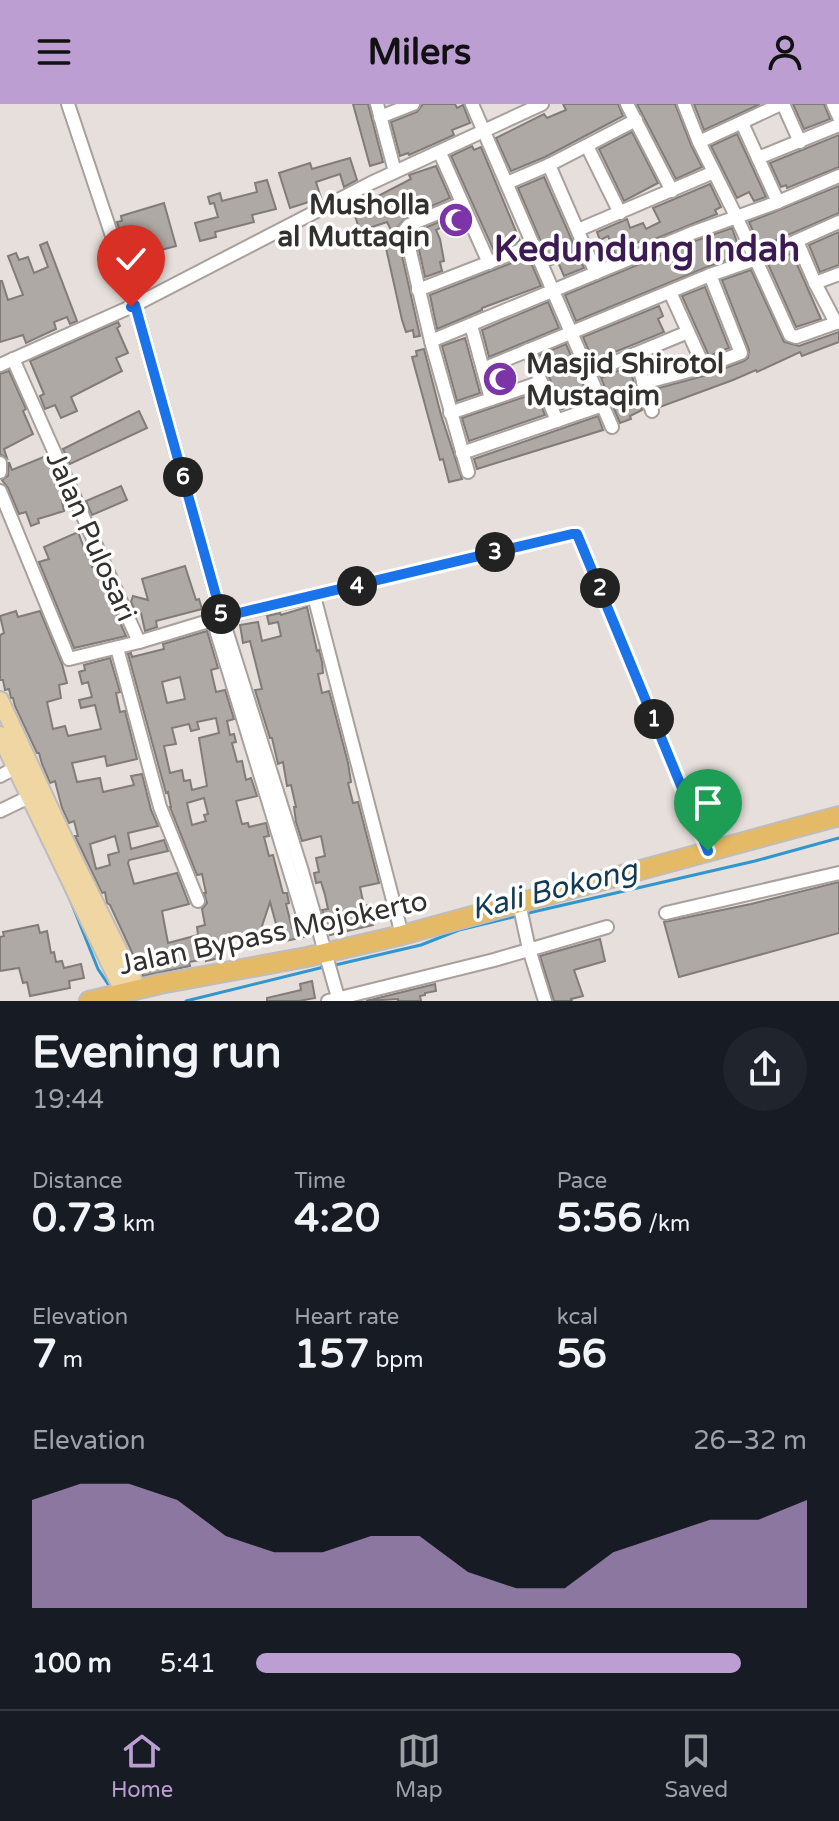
<!DOCTYPE html>
<html lang="en">
<head>
<meta charset="utf-8">
<style>
  :root { --surface:#171b24; --page:#20242c; --text:#f1f3f6; --muted:#9ea1a6; --line:#363941; --accent:#bc9ed3 }
  body { margin:0; font-family:"Varela Round",sans-serif; background:var(--page); color:var(--text); height:100vh; display:flex; flex-direction:column; font-size:30px; white-space:nowrap }
  * { box-sizing:border-box; margin:0 }
  p { font-size:26px; color:var(--muted) }
  .icon { flex:none; width:44px; height:44px; fill:none; stroke:currentColor; stroke-width:2; stroke-linecap:round; stroke-linejoin:round }
  .map { position:relative; height:897px; overflow:hidden }
  .sheet { display:flex; flex-direction:column; background:var(--surface); flex:1 }
  .sheet>* { flex:none }
  .pin { position:absolute; display:grid; place-items:center; width:68px; height:68px; color:#fff; margin:-82px -34px; border-radius:50% 50% 50% 0; rotate:-45deg; box-shadow:0 0 8px #0007 }
  .pin .icon { rotate:45deg }
  .km { position:absolute; width:40px; height:40px; margin:-20px; border-radius:50%; background:#222; color:#fff; font-size:22px; line-height:40px; text-align:center }
  .round { display:grid; place-items:center; flex:none; width:84px; height:84px; border-radius:42px; background:var(--page) }
  .headline { display:flex; align-items:center; justify-content:space-between; height:136px; padding:0 32px }
  h1 { font-size:44px; font-weight:700; line-height:60px }
  .figures { display:grid; grid-template-columns:repeat(3,1fr); gap:12px; height:136px; padding:8px 32px }
  .figures div { display:grid; align-content:center }
  .figures b { font-size:40px; font-weight:700 }
  .figures small { font-size:22px; font-weight:400 }
  .figures p { font-size:22px }
  .chart { height:224px; padding:16px 32px }
  .chart p { display:flex; justify-content:space-between }
  .chart svg { width:100%; height:144px; margin-top:8px; fill:var(--accent); opacity:.7 }
  ul { padding:0 32px; list-style:none; font-size:26px }
  li { display:grid; grid-template-columns:128px 96px 1fr; align-items:center; height:60px }
  li i { height:20px; border-radius:10px; background:var(--accent) }
  header { display:flex; justify-content:space-between; align-items:center; height:104px; padding:0 32px; background:var(--accent); color:#111; font-size:36px; font-weight:700 }
  .tab-bar { display:flex; justify-content:space-around; align-items:center; height:112px; border-top:2px solid var(--line); background:var(--surface); font-size:22px; color:var(--muted) }
  .tab-bar a { display:grid; justify-items:center; gap:4px }
  .tab-bar .active { color:var(--accent) }
  .map>svg:first-child { display:block }
  .lines { fill:none; stroke-linecap:round; stroke-linejoin:round }
  .stream { stroke:#3096ce; stroke-width:3 }
  .building { fill:#afa9a5; stroke:#827c79; stroke-width:2; fill-rule:evenodd }
  .minor-casing { stroke:#a7a09d; stroke-width:16 }
  .major-casing { stroke:#bebdbc; stroke-width:20 }
  .highway-casing { stroke:#bebdbc; stroke-width:22 }
  .path { stroke:#aaa4a1; stroke-width:2; stroke-dasharray:2 6; stroke-linecap:butt }
  .minor { stroke:#fff; stroke-width:12 }
  .major { stroke:#efd6a3; stroke-width:16 }
  .highway { stroke:#e5ba66; stroke-width:18 }
  .route-casing { stroke:#fff; stroke-width:16 }
  .route { stroke:#1a73e8; stroke-width:10 }
  .labels { text-anchor:middle; stroke-width:7; stroke-linejoin:round; paint-order:stroke }
  .poi-label { font-size:28px; font-weight:bold; fill:#33312f; stroke:#fff; text-anchor:end }
  .street-label { font-size:28px; fill:#33312f; stroke:#fff }
  .water-label { font-size:30px; font-style:italic; fill:#123b53; stroke:#fff }
  .district-label { font-size:36px; font-weight:bold; fill:#3c1b52; stroke:#fff }
</style>
</head>
<body>
<header><svg class="icon" aria-label="menu" viewBox="0 0 24 24"><path d="M4 6h16M4 12h16M4 18h16"/></svg>Milers<svg class="icon" aria-label="person" viewBox="0 0 24 24"><circle cx="12" cy="8" r="4"/><path d="M4 21q1-7 8-7t8 7"/></svg></header>
<div class="map">
<svg width="839" height="897" viewBox="0 0 839 897">
  <rect width="100%" height="100%" fill="#e6dfdb"/>
  <g class="lines">
    <g class="stream">
      <path d="M67,788L98,865L112,886"/>
      <path d="M524,810L755,757L839,734"/>
      <path d="M331,862L421,841L459,826L517,812"/>
      <path d="M186,897L324,863"/>
    </g>
  </g>
  <g class="building">
    <path d="M353,0H368L383,58L370,62Z"/>
    <path d="M423,0H455L457,4L463,1L470,19L452,26L454,31L409,51L408,49L400,52L391,18L417,8Z"/>
    <path d="M563,0H618L623,12L545,53L511,67L496,34L544,10L547,14L566,6Z"/>
    <path d="M637,0H675L691,41L702,63L676,75Z"/>
    <path d="M694,0H760L704,26Z"/>
    <path d="M793,0H824L830,15L804,25Z"/>
    <path d="M632,28L658,79L624,97L599,45Z"/>
    <path d="M737,30L766,93L754,97L749,88L737,94L711,42Z"/>
    <path d="M839,31V63L787,84L786,81L781,83L770,59Z"/>
    <path d="M472,42L474,46L481,43L520,137L494,147L451,52Z"/>
    <path d="M350,54L357,76L344,83L340,70L316,78L321,94L290,104L279,69L310,59L312,65Z"/>
    <path d="M436,62L450,94L406,113L396,125L420,232L414,233L413,226L406,228L402,216L384,135L394,132L387,118L360,127L352,103L379,95L378,92L411,75L409,71Z"/>
    <path d="M544,73L584,164L564,172L558,158L551,161L518,84Z"/>
    <path d="M267,76L276,105L252,111L254,118L215,128L216,133L200,137L195,119L218,113L214,99L210,100L208,93L220,89L222,97L257,88L255,79Z"/>
    <path d="M710,80L721,103L715,106L717,110L645,139L643,136L630,142L631,144L616,151L608,132L600,136L597,128L627,115L630,124L643,119L646,125L660,118L653,104Z"/>
    <path d="M839,82V109L760,143L749,118Z"/>
    <path d="M164,99L176,142L142,151L138,138L129,140L127,135L123,137L117,118L122,117L121,112Z"/>
    <path d="M439,118L440,124L436,126L440,135L444,157L440,158L442,167L425,173L415,128Z"/>
    <path d="M732,124L740,147L742,146L743,150L707,163L576,217L565,191L695,137Z"/>
    <path d="M839,128V161L820,168L809,141Z"/>
    <path d="M47,138L77,217L70,220L67,213L54,218L56,225L26,239L23,231L0,238V177H2L8,196L23,191L8,152L16,149L19,156L28,153L34,169L48,163L40,141Z"/>
    <path d="M792,149L821,215L796,223L768,160Z"/>
    <path d="M527,153L529,154L541,182L482,204V206L437,225L430,191Z"/>
    <path d="M751,166L784,238L799,242L839,228V238L802,252L800,248L757,268L756,266L733,276L660,303L655,285L707,271L744,257L748,254L749,246L722,176Z"/>
    <path d="M705,183L729,244L709,252L682,192Z"/>
    <path d="M548,198L559,224L489,253L482,226Z"/>
    <path d="M659,202L663,212L658,215L664,228L593,257L583,233Z"/>
    <path d="M118,218L120,222L117,224L128,249L116,254L122,267L71,293L77,307L61,314L55,301L45,305L40,292L44,290L30,257Z"/>
    <path d="M465,234L480,289L457,297L442,242Z"/>
    <path d="M566,240L590,296L562,305L540,251Z"/>
    <path d="M424,245L441,311L462,375L449,378L443,355L440,356L412,253L417,252L416,247Z"/>
    <path d="M629,262L642,306L630,312L631,315L620,319L601,274Z"/>
    <path d="M9,267L26,305L23,307L33,330L4,345L7,354L0,350V270Z"/>
    <path d="M536,289L545,311L469,337L462,314Z"/>
    <path d="M139,307L147,324L70,360L63,345Z"/>
    <path d="M598,312L603,326L477,365L474,355Z"/>
    <path d="M46,352L57,375L64,407L38,415L39,419L31,422L26,408L19,410L8,384L2,376L8,372L9,358L12,366Z"/>
    <path d="M121,382L127,396L92,411L86,397Z"/>
    <path d="M78,428L87,452L88,451L92,463L95,462L107,493H109L126,532L74,544L39,458L49,455L44,443Z"/>
    <path d="M185,462L196,496L199,495L202,505L156,517L157,523L145,527L141,509L135,507L131,498L133,492L148,496L142,475Z"/>
    <path d="M307,503L317,547L319,546L322,558L323,569L318,570L322,589L329,587L331,594L348,659L351,678L348,679L353,699L358,698L379,779L360,783L364,802L368,801L369,803L378,801V803L386,804L388,814L372,817L373,821L330,831L322,806L328,805L325,791L321,778L316,779L314,769L319,768L316,754L325,752L321,732L302,737L296,718L294,703H296L291,681L287,682L283,658L278,660L272,634H270L255,586L262,585L250,537L243,539L240,521L258,518L262,537L281,532L278,518L269,520L267,512L280,509L281,511Z"/>
    <path d="M16,507L18,513L40,507L62,560L67,579L59,581L61,594L47,598L53,625L65,622L68,632L101,625L95,601L81,604L79,596L92,593L88,578L82,580L79,568L85,566L84,561L110,554L120,588L116,589L120,608L125,607L137,655L107,662L105,652L72,659L77,678L100,674L103,688L134,681L131,672L142,670L151,706L158,722L128,729L131,745L164,736L168,747L129,756L128,759L134,780L177,769L189,800L162,807L168,839L198,831L197,823L205,821L202,805L207,799L204,789H206L202,770L197,771L170,703H171L168,688L166,689L128,550L131,549L132,553L164,545L163,540L207,527L218,564L211,566L216,588L225,586L234,615L227,617L230,631L234,630L236,638L232,639L237,658L242,657L246,676L251,674L257,692L236,697L242,720L248,719L249,723L266,719L269,732L264,733L269,752L273,751L283,789H287L289,799L286,800L292,824L302,822L304,833L281,838L270,798L260,828L256,827L252,838L230,830L232,837L217,840L220,854L206,857V855L189,858L190,862L143,872L110,801L107,799L105,788L102,789L75,732H78L74,717L69,719L62,704L55,677L50,679L42,660L39,649H37L15,602L13,594H11L9,585L5,586L3,576H0V531L4,529L0,512ZM180,573L185,595L167,599L162,578ZM216,614L219,629L199,634L207,682L192,686L190,676L184,677L182,666L170,669L164,642L176,640L172,624L189,620L191,627L199,625L197,618ZM204,694L208,710L204,711L206,717L192,721L187,699ZM115,732L119,748L108,751L110,761L96,765L90,740Z"/>
    <path d="M839,778V829L679,873L664,818L751,800Z"/>
    <path d="M38,821L40,829L47,827L51,849L54,848L56,858L62,857L64,864L81,860L84,874L69,877L70,884L30,892L27,878L23,879L19,864L0,867V833L4,832L3,828Z"/>
    <path d="M600,835L605,857L574,866L583,892L571,895L572,897H554L540,852Z"/>
    <path d="M312,877L315,894L299,897H267V894L301,886L300,880Z"/>
    <path d="M435,880L436,887L425,889V891L420,892L421,897H398V895L366,897Z"/>
  </g>
  <g class="lines">
    <g class="minor-casing">
      <g id="minor">
        <path d="M68,0L135,201L222,513L301,764L339,897"/>
        <path d="M377,0L395,68"/>
        <path d="M472,0L612,323"/>
        <path d="M627,0L672,87"/>
        <path d="M684,0L699,38L736,112L790,231L796,233L839,218"/>
        <path d="M783,0L800,38"/>
        <path d="M833,0L839,13"/>
        <path d="M380,13L413,0"/>
        <path d="M742,19L778,98"/>
        <path d="M699,38L781,0"/>
        <path d="M587,42L620,109"/>
        <path d="M440,49L489,159"/>
        <path d="M758,54L839,21"/>
        <path d="M549,61L596,169"/>
        <path d="M507,79L549,61L636,16"/>
        <path d="M462,99L409,121L405,126L431,237L468,368"/>
        <path d="M578,126L714,68"/>
        <path d="M797,137L815,179L836,219"/>
        <path d="M815,179L839,170"/>
        <path d="M418,186L534,141"/>
        <path d="M670,188L704,263"/>
        <path d="M471,221L491,295"/>
        <path d="M431,237L692,129L778,98L839,72"/>
        <path d="M528,246L557,317"/>
        <path d="M635,250L652,307"/>
        <path d="M13,255L139,538L222,513L314,492L402,831"/>
        <path d="M0,261L135,201L371,79L542,0"/>
        <path d="M483,265L710,171L756,155L839,118"/>
        <path d="M589,269L688,228"/>
        <path d="M643,279L704,263L741,249L710,171"/>
        <path d="M450,309L541,278"/>
        <path d="M462,349L603,301"/>
        <path d="M0,359V368"/>
        <path d="M0,387L69,555L139,538"/>
        <path d="M213,516L303,811L306,813L314,810"/>
        <path d="M117,544L160,703L198,797"/>
        <path d="M0,672L15,664"/>
        <path d="M0,707L29,693"/>
        <path d="M519,799L529,845L545,897"/>
        <path d="M666,809L839,769"/>
        <path d="M328,897L494,856L607,823"/>
      </g>
    </g>
    <g class="major-casing">
      <g id="major">
        <path d="M0,596L73,754L138,886"/>
        <path d="M0,631L124,889"/>
      </g>
    </g>
    <g class="highway-casing">
      <path id="highway" d="M89,897L160,880L307,853L402,831L839,712"/>
    </g>
    <path class="path" d="M323,490L572,430H577L703,733"/>
    <use href="#minor" class="minor"/>
    <use href="#major" class="major"/>
    <use href="#highway" class="highway"/>
  </g>
  <g class="lines">
    <g class="route-casing">
      <path id="route" d="M131,203L135,201L222,513L572,430H577L708,747"/>
    </g>
    <use href="#route" class="route"/>
  </g>
  <defs>
    <g id="mosque-disc" transform="scale(1.8)"><circle r="9.5" fill="#7c35a8" stroke="#fff"/><path d="M3.5-4.9A6 6 0 1 0 3.5 4.9A5 5 0 1 1 3.5-4.9Z" fill="#fff"/></g>
  </defs>
  <g fill-rule="evenodd">
    <use href="#mosque-disc" x="456" y="116"/>
    <use href="#mosque-disc" x="500" y="275"/>
  </g>
  <g class="labels">
    <g class="poi-label">
      <text x="430" y="110">Musholla<tspan x="430" dy="32">al Muttaqin</tspan></text>
      <text x="526" y="269" text-anchor="start">Masjid Shirotol<tspan x="526" dy="32">Mustaqim</tspan></text>
    </g>
    <g class="street-label">
      <text transform="translate(92 432) rotate(66)" y="10">Jalan Pulosari</text>
      <text transform="translate(273 828) rotate(-12)" y="10">Jalan Bypass Mojokerto</text>
    </g>
    <g class="water-label">
      <text transform="translate(554 785) rotate(-14)" y="10">Kali Bokong</text>
    </g>
    <g class="district-label">
      <text x="647" y="157">Kedundung Indah</text>
    </g>
  </g>
</svg>
<div class="pin" style="left:708px;top:747px;background:#1e9e55"><svg class="icon" aria-label="arrive" viewBox="0 0 24 24"><path d="M6 21V4h12l-3 4 3 4H6"/></svg></div>
<div class="pin" style="left:131px;top:203px;background:#d93025"><svg class="icon" aria-label="check" viewBox="0 0 24 24"><path d="M5 12l5 5 9-10"/></svg></div>
<b class="km" style="left:654px;top:615px">1</b>
<b class="km" style="left:600px;top:484px">2</b>
<b class="km" style="left:495px;top:448px">3</b>
<b class="km" style="left:357px;top:482px">4</b>
<b class="km" style="left:221px;top:510px">5</b>
<b class="km" style="left:183px;top:373px">6</b>
</div>
<section class="sheet">
<div class="headline"><div><h1>Evening run</h1><p>19:44</p></div><a class="round"><svg class="icon" aria-label="share" viewBox="0 0 24 24"><path d="M12 15V3M7 8l5-5 5 5M5 13v7h14v-7"/></svg></a></div>
<div class="figures">
<div><p>Distance</p><b>0.73<small> km</small></b></div>
<div><p>Time</p><b>4:20</b></div>
<div><p>Pace</p><b>5:56<small> /km</small></b></div>
</div>
<div class="figures">
<div><p>Elevation</p><b>7<small> m</small></b></div>
<div><p>Heart rate</p><b>157<small> bpm</small></b></div>
<div><p>kcal</p><b>56</b></div>
</div>
<div class="chart"><p><span>Elevation</span>26–32 m</p>
<svg viewBox="0 0 160 44" preserveAspectRatio="none"><path d="M0 44V11L10 6L20 6L30 11L40 22L50 27L60 27L70 22L80 22L90 33L100 38L110 38L120 27L130 22L140 17L150 17L160 11V44z"/></svg>
</div>
<ul>
<li><b>100 m</b>5:41<i style="width:88%"></i></li>
</ul>
</section>
<nav class="tab-bar">
<a class="active"><svg class="icon" aria-label="home" viewBox="0 0 24 24"><path d="M3 11l9-7 9 7M6 9v11h12V9"/></svg>Home</a>
<a><svg class="icon" aria-label="map" viewBox="0 0 24 24"><path d="M3 6l6-2 6 2 6-2v14l-6 2-6-2-6 2zM9 4v14M15 6v14"/></svg>Map</a>
<a><svg class="icon" aria-label="saved" viewBox="0 0 24 24"><path d="M7 4h10v16l-5-4-5 4z"/></svg>Saved</a>
</nav>
</body>
</html>
